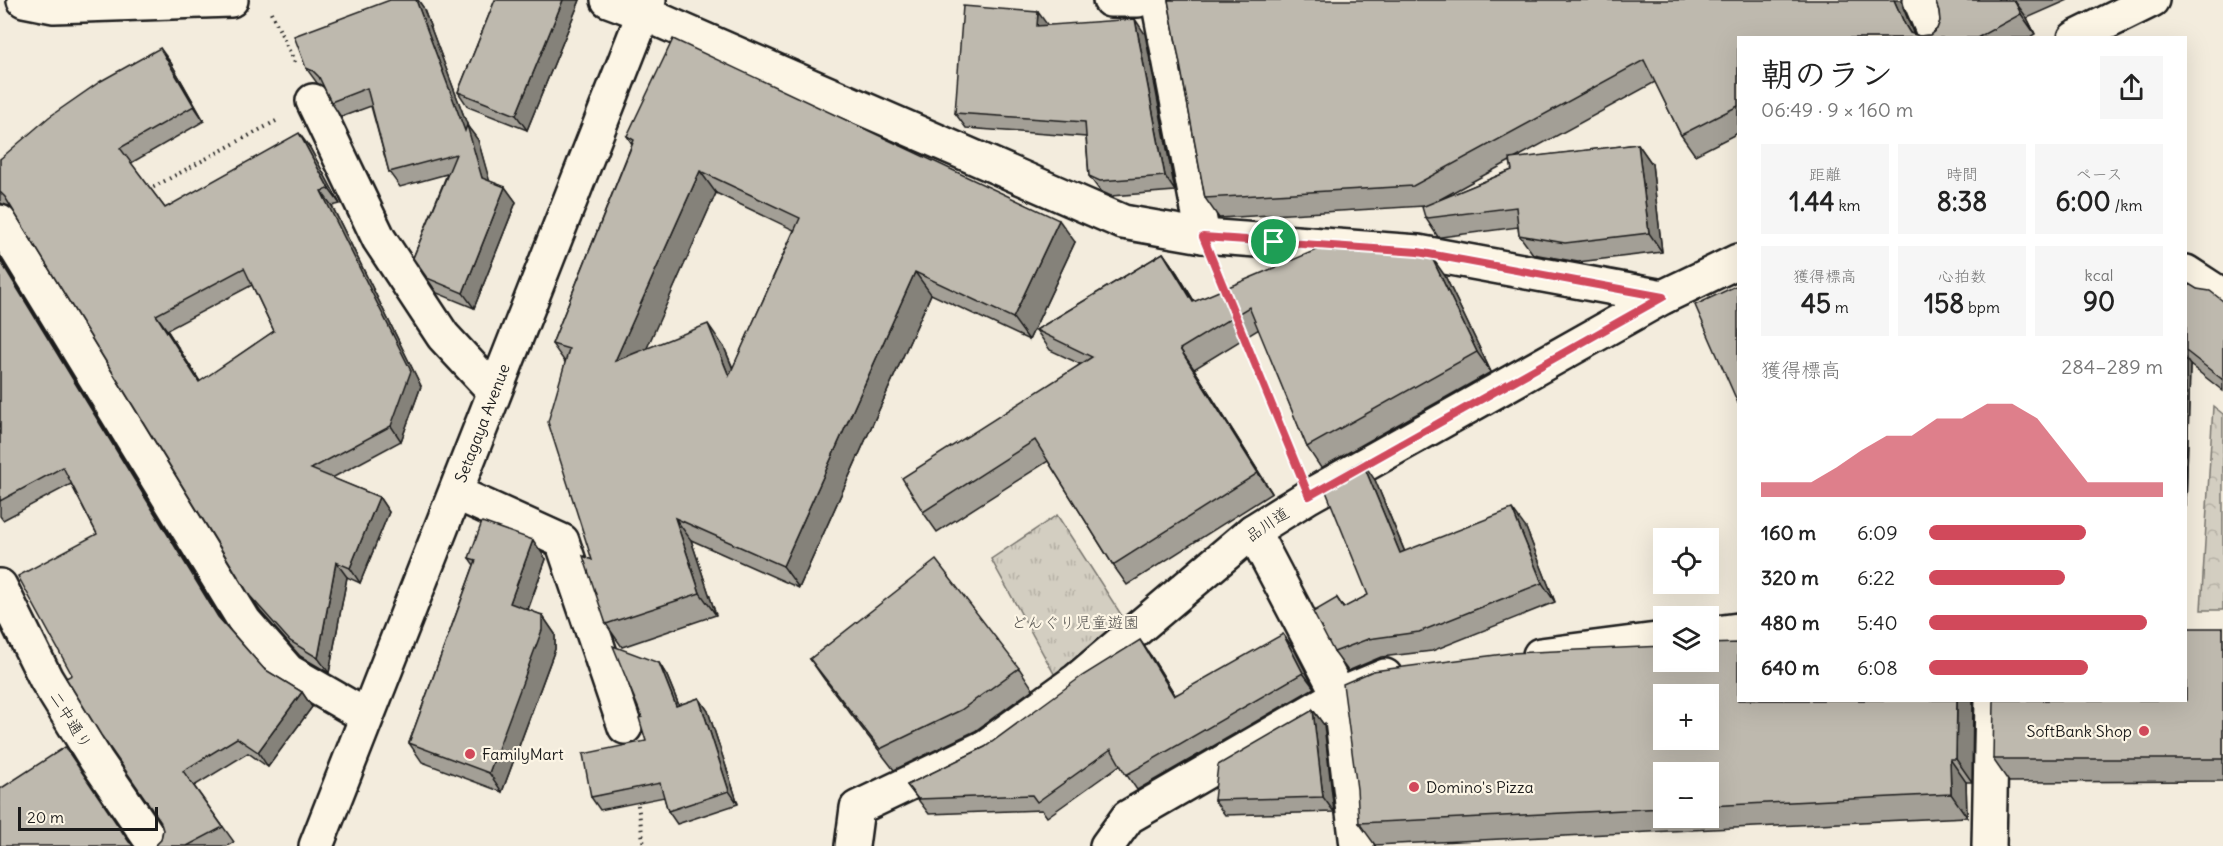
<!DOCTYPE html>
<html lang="ja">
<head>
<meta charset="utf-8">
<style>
  :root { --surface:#fff; --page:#f6f6f6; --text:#222; --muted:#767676; --accent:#d1495b }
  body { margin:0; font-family:Delius,"Klee One",sans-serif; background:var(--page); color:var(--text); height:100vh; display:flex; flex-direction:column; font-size:22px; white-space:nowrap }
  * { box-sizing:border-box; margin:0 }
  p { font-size:20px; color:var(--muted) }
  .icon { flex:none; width:33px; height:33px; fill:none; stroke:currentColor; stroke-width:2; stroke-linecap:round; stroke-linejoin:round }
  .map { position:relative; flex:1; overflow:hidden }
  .panel { position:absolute; left:1737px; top:36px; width:450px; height:666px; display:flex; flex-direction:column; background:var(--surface); border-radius:0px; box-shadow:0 6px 24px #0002 }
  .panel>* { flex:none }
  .fabs { position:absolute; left:1653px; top:528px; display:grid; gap:12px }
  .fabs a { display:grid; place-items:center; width:66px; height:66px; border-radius:0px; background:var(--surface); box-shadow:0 6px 24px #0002; font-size:30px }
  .scale { position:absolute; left:18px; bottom:15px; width:140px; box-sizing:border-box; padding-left:6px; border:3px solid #1c1c1c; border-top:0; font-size:16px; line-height:21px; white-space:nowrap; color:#1c1c1c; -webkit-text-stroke:4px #fcf5e5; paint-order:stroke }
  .pin { position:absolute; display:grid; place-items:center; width:51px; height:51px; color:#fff; margin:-26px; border:3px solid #fff; border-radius:50%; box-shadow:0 2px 6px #0007 }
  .round { display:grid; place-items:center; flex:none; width:63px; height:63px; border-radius:0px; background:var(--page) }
  .head { display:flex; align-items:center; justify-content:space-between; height:102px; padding:0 24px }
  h1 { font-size:33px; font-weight:700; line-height:45px }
  .stats { display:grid; grid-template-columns:repeat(3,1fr); gap:9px; height:102px; padding:6px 24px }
  .stats div { display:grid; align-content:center; border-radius:0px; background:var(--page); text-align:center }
  .stats b { font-size:26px; font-weight:700 }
  .stats small { font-size:16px; font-weight:400 }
  .stats p { font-size:16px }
  .chart { height:168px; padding:12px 24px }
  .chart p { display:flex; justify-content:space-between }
  .chart svg { width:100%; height:108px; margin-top:6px; fill:var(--accent); opacity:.7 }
  ul { padding:0 24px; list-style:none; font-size:20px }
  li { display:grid; grid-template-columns:96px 72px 1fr; align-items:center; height:45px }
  li i { height:15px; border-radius:8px; background:var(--accent) }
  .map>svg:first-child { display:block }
  .grass { fill:url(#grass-tufts); stroke:#78756e; stroke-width:1.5 }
  .forest { fill:url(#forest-crowns); stroke:#78756e; stroke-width:1.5 }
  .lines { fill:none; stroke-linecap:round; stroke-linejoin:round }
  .minor-casing { stroke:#1c1c1c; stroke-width:38 }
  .major-casing { stroke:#1c1c1c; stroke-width:38 }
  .path { stroke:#1c1c1c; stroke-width:4; stroke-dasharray:1.5 4.5; stroke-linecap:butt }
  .minor { stroke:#fcf5e5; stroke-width:33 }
  .major { stroke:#fcf5e5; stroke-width:33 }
  .wall { fill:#a39f96; stroke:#1c1c1c; stroke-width:1.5; fill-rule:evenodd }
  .shaded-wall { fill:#85827a; stroke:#1c1c1c; stroke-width:1.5 }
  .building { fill:#beb9ae; stroke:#1c1c1c; stroke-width:1.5; fill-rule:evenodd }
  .route-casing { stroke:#fff; stroke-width:12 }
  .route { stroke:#d1495b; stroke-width:8 }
  .poi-dot { fill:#d1495b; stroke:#fcf5e5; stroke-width:2 }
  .labels { text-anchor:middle; stroke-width:4.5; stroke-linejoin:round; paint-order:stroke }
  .street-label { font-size:16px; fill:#1c1c1c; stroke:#fcf5e5 }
  .park-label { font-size:16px; fill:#53514e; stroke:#fcf5e5 }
  .poi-label { font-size:16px; fill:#1c1c1c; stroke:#fcf5e5; text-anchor:start }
</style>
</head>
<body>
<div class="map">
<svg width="2223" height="846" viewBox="0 0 2223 846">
  <defs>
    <pattern id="grass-tufts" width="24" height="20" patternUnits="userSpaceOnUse" patternTransform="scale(1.5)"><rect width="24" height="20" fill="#d3cec1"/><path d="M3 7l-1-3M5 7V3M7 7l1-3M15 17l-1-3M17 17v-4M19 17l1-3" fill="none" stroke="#b5b0a5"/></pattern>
    <pattern id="forest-crowns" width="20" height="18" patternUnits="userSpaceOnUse" patternTransform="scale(1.5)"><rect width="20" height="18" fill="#d3cec1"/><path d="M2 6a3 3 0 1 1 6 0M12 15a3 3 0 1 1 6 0" fill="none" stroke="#b5b0a5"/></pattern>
  </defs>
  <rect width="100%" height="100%" fill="#f3ecdd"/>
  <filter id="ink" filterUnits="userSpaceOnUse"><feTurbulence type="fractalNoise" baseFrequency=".0167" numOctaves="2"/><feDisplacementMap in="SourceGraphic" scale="12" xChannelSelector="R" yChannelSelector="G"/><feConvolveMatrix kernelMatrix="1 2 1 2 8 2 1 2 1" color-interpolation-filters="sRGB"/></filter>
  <g filter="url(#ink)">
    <path class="grass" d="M1057,515L1133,633L1063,690L991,559Z"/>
    <path class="forest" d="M2213,406L2223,414V610H2201Z"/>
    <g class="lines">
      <g class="minor-casing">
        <g id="minor">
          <path d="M24,0L54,6L231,0"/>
          <path d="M608,0L643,13L1123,222L1203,236L1418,252L1663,297"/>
          <path d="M1110,0H1138"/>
          <path d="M1158,0L1203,236"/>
          <path d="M1920,0L1936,38"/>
          <path d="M2075,38L2152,0"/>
          <path d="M313,101L379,239L443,336L494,391"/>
          <path d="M0,222L245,622L288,671L366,716"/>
          <path d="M2186,272L2223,296"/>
          <path d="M456,493L562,541L625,727"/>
          <path d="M1253,531L1339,695L1357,846"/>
          <path d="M0,586L46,679L96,760L155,846"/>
          <path d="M1708,634L1738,630"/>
          <path d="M1540,655L1664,639"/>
          <path d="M852,846L857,808L985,747L1077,680L1253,531L1309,496L1663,297L1738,261"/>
          <path d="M1107,846L1128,817L1339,695L1385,676"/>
          <path d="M1989,846L1992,700"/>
        </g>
      </g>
      <g class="major-casing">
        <path id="major" d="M316,846L649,0"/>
      </g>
      <g class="path">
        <path d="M271,12L296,65"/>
        <path d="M148,190L276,121"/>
        <path d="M1220,278L1226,293"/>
        <path d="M1243,336L1293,457"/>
        <path d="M637,799L644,846"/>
      </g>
      <use href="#minor" class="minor"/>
      <use href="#major" class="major"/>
    </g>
    <g class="wall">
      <path d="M390,0H418L423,7L468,127L478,140L489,181L505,187L516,202L474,308L437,293L413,258L447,174L400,187L389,172L371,106L341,117L331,102L323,86L317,83L306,68Z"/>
      <path d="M495,0H580L527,130L468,107L458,92Z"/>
      <path d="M1168,0L1903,7L1914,34L1919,36L1930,35L1937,29L1940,21L1939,11L1935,0H2068L2027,18L2035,34L2028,38H1738V133L1695,155L1681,135L1655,82L1514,159L1638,144L1652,164L1662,252L1578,262L1533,254L1519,235L1518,227L1441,237H1438L1425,217L1424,206L1219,218L1205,198ZM1510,161L1512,170L1435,202Z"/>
      <path d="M1048,25L1145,34L1175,191L1111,196L1100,191L1089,176L1086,137L966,128L955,113Z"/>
      <path d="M171,63L204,121L131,163L165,208L310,148L340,204L332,206L421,386L401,441L332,478L379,497L389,512L360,583L347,577L329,673L300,656L260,611L250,596L13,209L9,206L0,203V159ZM252,285L274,331L200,382L167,330Z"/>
      <path d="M627,136L1075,242L1029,340L931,294L799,588L691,540L716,615L622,647L606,624L592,560L565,362L552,344L632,144ZM716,193L794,230L733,368L724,347L646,349Z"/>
      <path d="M1163,253L1177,273L1194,301L1445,276L1491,372L1321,468L1307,447L1259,329L1194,369L1272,493L1127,585L1113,565L1048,461L937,532L923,512L1080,364L1050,350L1036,330Z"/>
      <path d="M0,258L223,622L264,669L302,692L312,707L268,767L248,753L194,786L234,842L227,846H155L161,840L163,830L160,820L72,675L97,534L71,484L3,520L0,516Z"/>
      <path d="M2186,289H2197L2223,301V391L2190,365L2186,507Z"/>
      <path d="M1375,480L1405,552L1526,528L1555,602L1432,651L1381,657L1348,671L1334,652L1337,598L1344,608L1368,595Z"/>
      <path d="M469,558L546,559L528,610L542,615L555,634V649L502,792L422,762L409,743L474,565Z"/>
      <path d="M2223,628V781L2009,782L1993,759Z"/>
      <path d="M1294,649L1314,688L1137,790L1120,765L1047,817L1042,810L929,814L907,785L985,747L1151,656L1175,695Z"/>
      <path d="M810,659L1019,668L1033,689L975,731L894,770L824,679Z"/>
      <path d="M659,663L667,676L679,705L699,698L708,711L738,804L677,824L668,811L664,797L600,810L591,797L646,741L642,717Z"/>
      <path d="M1738,700H1973L1972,782H1966L1967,817L1375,845L1359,823ZM1664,772H1708V818H1664Z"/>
      <path d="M1313,710L1324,725L1334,812L1225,815L1214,800Z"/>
    </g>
    <g class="shaded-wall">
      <path d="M416,0H418L423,7L468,127L478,140L493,193L482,178Z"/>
      <path d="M563,0H580L527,130L516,115Z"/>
      <path d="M1894,0H1902L1903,7L1915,38H1913L1905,25Z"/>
      <path d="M2014,0L2027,18L2035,34L2021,14Z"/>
      <path d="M1038,12L1049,27L1037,26Z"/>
      <path d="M1135,19L1145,34L1175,191L1165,176Z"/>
      <path d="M160,48L171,63L204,121L194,106Z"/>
      <path d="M299,133L310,148L340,204L329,189Z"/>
      <path d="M1638,144L1652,164L1662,252L1649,233Z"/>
      <path d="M700,171L716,193L631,384L615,361Z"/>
      <path d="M505,187L516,202L474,308L463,293Z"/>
      <path d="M321,191L332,206L421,386L401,441L391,426Z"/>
      <path d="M1059,220L1075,242L1029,340L1013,318Z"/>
      <path d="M1163,253L1177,273L1207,322L1193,302Z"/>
      <path d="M1431,256L1445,276L1491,372L1477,352Z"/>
      <path d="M0,258L229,632L218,617L0,260Z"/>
      <path d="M915,272L931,294L799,588L783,566Z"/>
      <path d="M156,315L167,330L210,397L199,382Z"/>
      <path d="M708,324L724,347L745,399L729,376Z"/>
      <path d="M1180,349L1194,369L1272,493L1258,473Z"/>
      <path d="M2186,359L2190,365L2186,507Z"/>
      <path d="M1362,461L1375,480L1413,572L1400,553Z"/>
      <path d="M379,497L389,512L360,583L350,568Z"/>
      <path d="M1512,509L1526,528L1555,602L1542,583Z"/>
      <path d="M675,518L691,540L716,615L700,593Z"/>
      <path d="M533,540L546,559L523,622L510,603Z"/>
      <path d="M336,562L347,577L329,673L318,658Z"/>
      <path d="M542,615L555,634V649L502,792L489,773Z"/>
      <path d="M1283,634L1294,649L1314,688L1303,673Z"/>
      <path d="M1140,640L1151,656L1185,711L1174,696Z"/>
      <path d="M659,663L667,676L684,718L676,706Z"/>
      <path d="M302,692L312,707L268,767L258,752Z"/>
      <path d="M699,698L708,711L738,804L729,791Z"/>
      <path d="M1957,700H1973L1972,782L1956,759Z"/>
      <path d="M1313,710L1324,725L1334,812L1323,797Z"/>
      <path d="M1950,759L1966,782L1967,817L1951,794Z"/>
    </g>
    <g class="building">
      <path d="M390,0H416L465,131L467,125L482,178L505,187L463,293L427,278L413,258L456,154L389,172L367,88L331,102L319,77L313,71L306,68L294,36Z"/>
      <path d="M495,0H563L516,115L458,92Z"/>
      <path d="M1168,0H1894L1905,25L1910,33L1919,36L1930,35L1937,29L1940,21L1939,11L1935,0H2014L2021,14L1977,38H1738V106L1681,135L1644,60L1413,186L1205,198Z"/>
      <path d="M963,6L1038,12L1037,26L1135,19L1165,176L1100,181L1089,176L1085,122L955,113Z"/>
      <path d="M673,39L1059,220L1013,318L915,272L783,566L675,518L700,593L606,624L583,556L592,560L548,422L569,349L552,344L634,140L627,136ZM700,171L800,218L729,376L708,324L615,361Z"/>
      <path d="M160,48L194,106L120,148L165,208L299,133L329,189L321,191L411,371L391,426L311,469L379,497L350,568L336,562L318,658L290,641L250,596L5,197L0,192V159L49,117L101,81ZM244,268L274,331L199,382L156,315Z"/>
      <path d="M1638,144L1649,233L1565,243L1519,235L1516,207L1428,218L1425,217L1422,207L1512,170L1510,159Z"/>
      <path d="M1328,245L1402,251L1431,256L1477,352L1307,447L1249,307L1180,349L1258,473L1113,565L1035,440L923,512L902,478L1092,357L1036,330L1163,253L1193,302Z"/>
      <path d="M0,260L218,617L264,669L302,692L258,752L237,738L183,771L223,827L187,846H155L161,840L163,830L160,820L101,735L66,678L72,675L18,576L97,534L63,467L0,501Z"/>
      <path d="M2189,284L2197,289L2210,291L2223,301V380L2186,351V289Z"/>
      <path d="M1738,285V403L1695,305Z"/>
      <path d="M1362,461L1400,553L1512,509L1542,583L1419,632L1368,639L1334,652L1313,612L1337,598L1343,608L1368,595L1323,484Z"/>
      <path d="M482,522L533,540L510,603L542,615V630L489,773L409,743L476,560L469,558Z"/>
      <path d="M936,560L1019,668L961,710L880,749L810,659Z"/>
      <path d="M2186,628H2223V759H1993L1994,700H2186Z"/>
      <path d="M1283,634L1303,673L1126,775L1111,749L1037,802L1032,795L918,799L907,785L985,747L1082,676L1140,640L1174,696Z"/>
      <path d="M1738,643V700H1957L1956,759H1950L1951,794L1708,806V772H1664V808L1359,823L1357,789L1343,684L1373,671L1511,653L1664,646V662H1708V644ZM1664,694H1708V740H1664Z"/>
      <path d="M613,646L659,663L676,706L699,698L729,791L668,811L660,783L591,797L583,754L646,741L639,718L642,717Z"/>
      <path d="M1313,710L1323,797L1214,800L1218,765Z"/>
      <path d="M65,747L129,842L134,846H0V789Z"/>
    </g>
  </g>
  <g class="lines" filter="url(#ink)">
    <g class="route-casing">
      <path id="route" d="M1203,237L1418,252L1663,297L1309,496Z"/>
    </g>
    <use href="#route" class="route"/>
  </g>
  <g class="poi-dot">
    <circle cx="2144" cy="731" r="6"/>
    <circle cx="470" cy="754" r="6"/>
    <circle cx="1414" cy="787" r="6"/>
  </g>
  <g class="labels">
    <g class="street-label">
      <text transform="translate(482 423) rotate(-69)" y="6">Setagaya Avenue</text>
      <text transform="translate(1267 524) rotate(-34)" y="6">品川道</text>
      <text transform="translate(71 720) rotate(58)" y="6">二中通り</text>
    </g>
    <g class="park-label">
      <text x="1075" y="628">どんぐり児童遊園</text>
    </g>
    <g class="poi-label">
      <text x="2132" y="737" text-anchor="end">SoftBank Shop</text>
      <text x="482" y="760">FamilyMart</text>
      <text x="1426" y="793">Domino's Pizza</text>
    </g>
  </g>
</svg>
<div class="fabs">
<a><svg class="icon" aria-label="locate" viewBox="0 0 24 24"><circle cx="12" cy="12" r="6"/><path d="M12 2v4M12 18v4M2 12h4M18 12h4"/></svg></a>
<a><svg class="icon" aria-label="layers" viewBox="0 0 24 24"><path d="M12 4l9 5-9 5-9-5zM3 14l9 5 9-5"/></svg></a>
<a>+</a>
<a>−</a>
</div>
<div class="scale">20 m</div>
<div class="pin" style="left:1274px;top:242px;background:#1e9e55"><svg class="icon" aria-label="arrive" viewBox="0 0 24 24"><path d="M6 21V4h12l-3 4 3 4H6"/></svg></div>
<section class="panel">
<div class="head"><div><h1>朝のラン</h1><p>06:49 · 9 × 160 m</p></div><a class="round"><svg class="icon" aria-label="share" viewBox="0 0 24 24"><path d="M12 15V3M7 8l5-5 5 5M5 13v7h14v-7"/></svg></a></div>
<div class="stats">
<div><p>距離</p><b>1.44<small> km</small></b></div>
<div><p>時間</p><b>8:38</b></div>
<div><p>ペース</p><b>6:00<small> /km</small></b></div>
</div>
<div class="stats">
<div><p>獲得標高</p><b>45<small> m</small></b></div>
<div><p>心拍数</p><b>158<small> bpm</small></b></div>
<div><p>kcal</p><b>90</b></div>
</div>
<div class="chart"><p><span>獲得標高</span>284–289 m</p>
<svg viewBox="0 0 160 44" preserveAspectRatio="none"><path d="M0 44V38L10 38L20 38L30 32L40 25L50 19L60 19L70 12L80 12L90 6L100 6L110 12L120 25L130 38L140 38L150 38L160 38V44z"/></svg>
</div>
<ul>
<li><b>160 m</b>6:09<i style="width:67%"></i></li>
<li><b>320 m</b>6:22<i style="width:58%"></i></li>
<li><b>480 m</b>5:40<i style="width:93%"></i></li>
<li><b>640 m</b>6:08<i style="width:68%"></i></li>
</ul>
</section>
</div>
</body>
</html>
